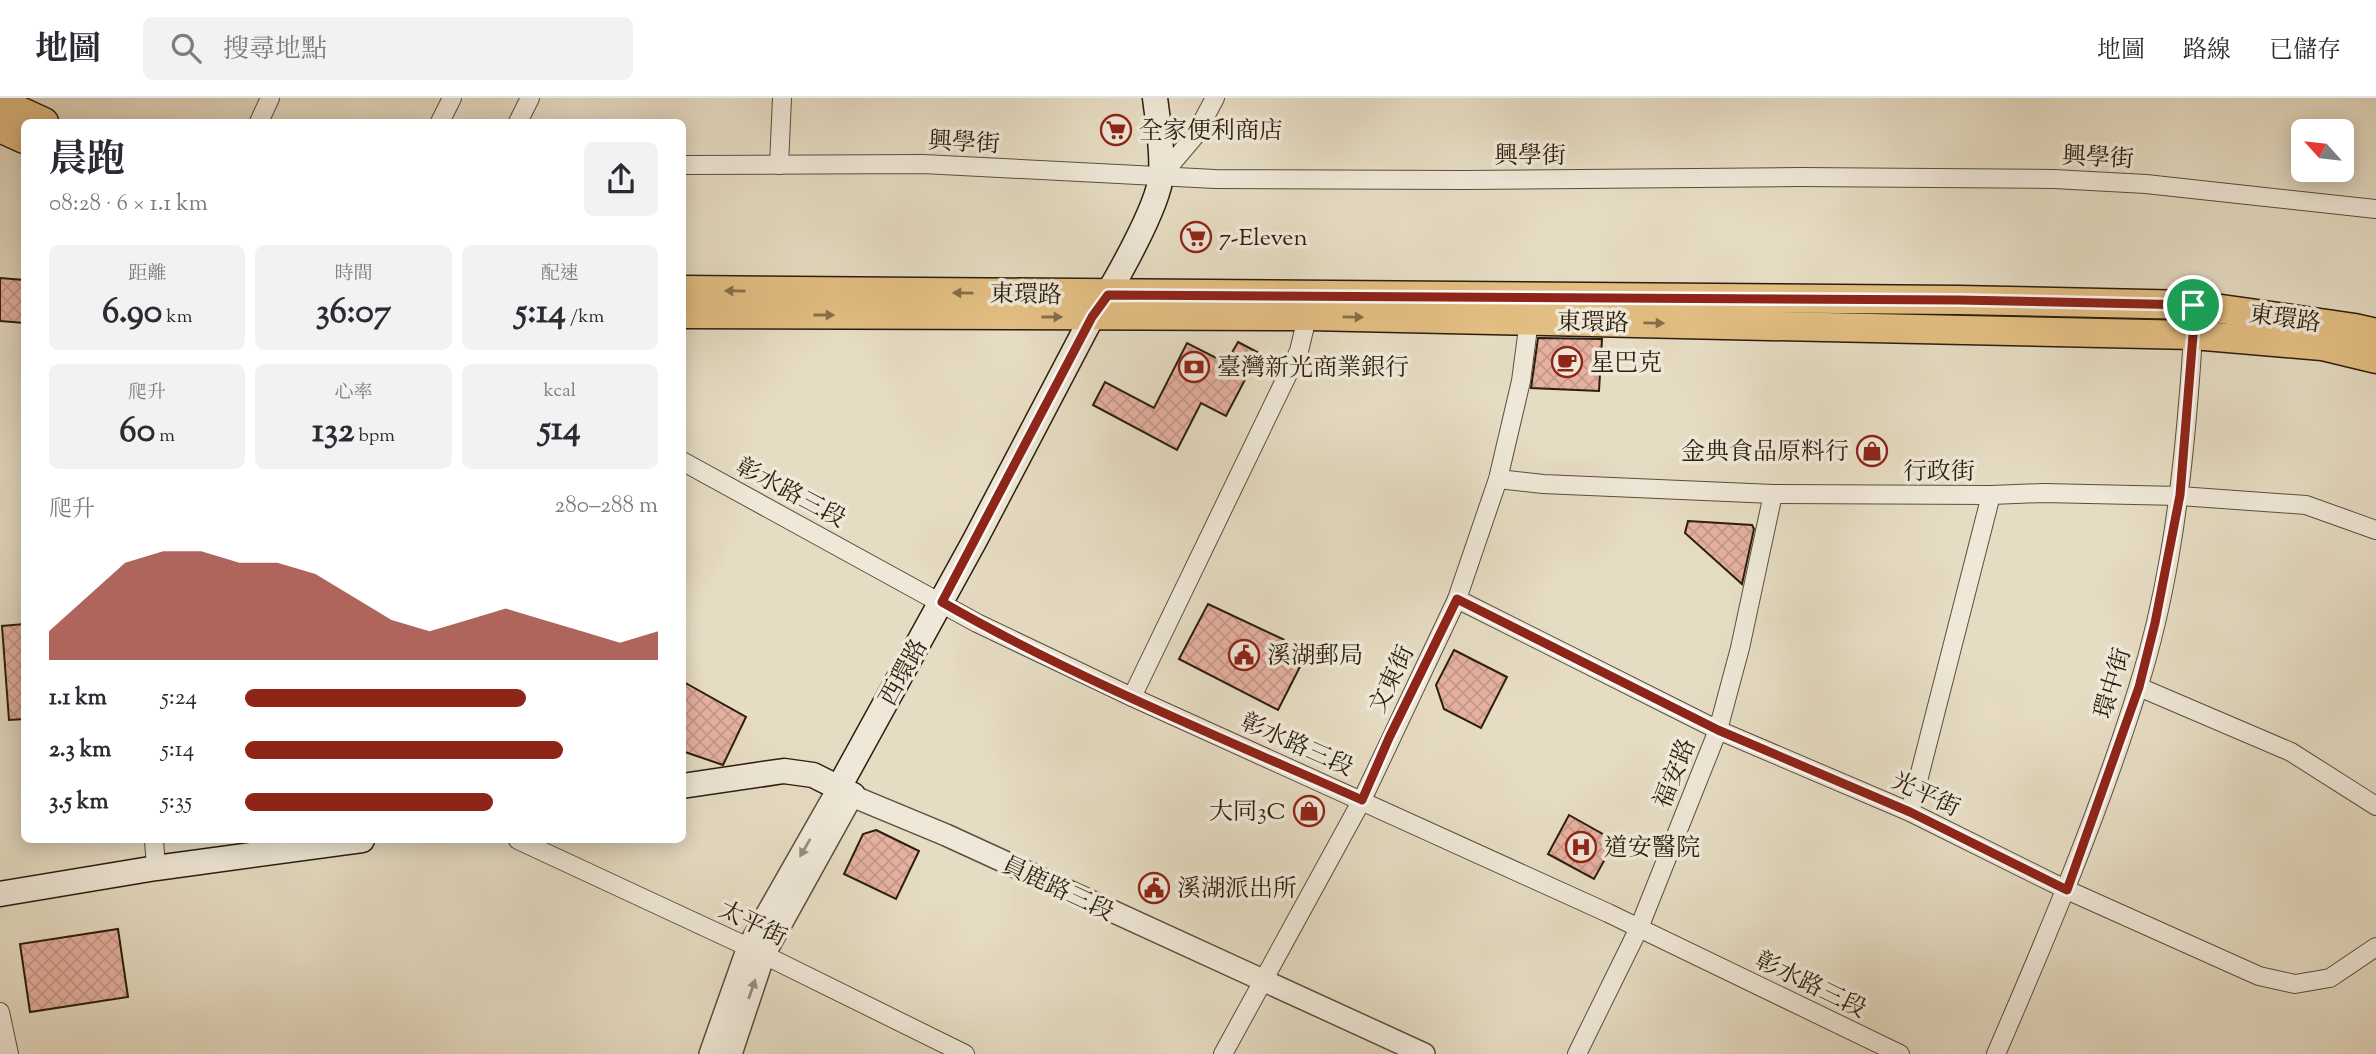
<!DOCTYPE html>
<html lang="zh-TW">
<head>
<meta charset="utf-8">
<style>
  :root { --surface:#fff; --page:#f2f2f3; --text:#2b2b33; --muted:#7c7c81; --line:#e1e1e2; --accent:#8f2418 }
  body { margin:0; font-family:"Sorts Mill Goudy","Noto Serif TC",serif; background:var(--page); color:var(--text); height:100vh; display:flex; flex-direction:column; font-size:26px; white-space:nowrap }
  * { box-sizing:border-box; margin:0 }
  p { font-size:23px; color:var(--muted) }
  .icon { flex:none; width:38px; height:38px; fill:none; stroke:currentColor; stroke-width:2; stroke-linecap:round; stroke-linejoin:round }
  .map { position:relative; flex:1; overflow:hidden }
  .panel { position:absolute; left:21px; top:21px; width:665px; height:724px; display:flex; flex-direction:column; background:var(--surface); border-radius:10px; box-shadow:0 4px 18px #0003 }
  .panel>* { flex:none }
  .needle { width:46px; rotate:297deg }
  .controls { position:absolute; left:2291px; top:21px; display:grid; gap:14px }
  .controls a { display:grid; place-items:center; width:63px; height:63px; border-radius:10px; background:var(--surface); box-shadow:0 4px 18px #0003; font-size:35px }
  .pin { position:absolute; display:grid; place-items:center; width:60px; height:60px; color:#fff; margin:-30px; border:4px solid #fff; border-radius:50%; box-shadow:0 2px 7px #0007 }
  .round { display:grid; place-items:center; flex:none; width:74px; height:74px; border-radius:10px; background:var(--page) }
  .overview { display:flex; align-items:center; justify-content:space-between; height:119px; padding:0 28px }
  h1 { font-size:38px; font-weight:700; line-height:52px }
  .metrics { display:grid; grid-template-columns:repeat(3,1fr); gap:10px; height:119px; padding:7px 28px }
  .metrics div { display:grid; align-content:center; border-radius:10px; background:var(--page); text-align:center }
  .metrics b { font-size:35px; font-weight:700 }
  .metrics small { font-size:19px; font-weight:400 }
  .metrics p { font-size:19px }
  .chart { height:196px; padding:14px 28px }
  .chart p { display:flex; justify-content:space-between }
  .chart svg { width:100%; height:126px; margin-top:7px; fill:var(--accent); opacity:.7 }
  ul { padding:0 28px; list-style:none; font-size:23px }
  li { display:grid; grid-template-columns:112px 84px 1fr; align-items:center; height:52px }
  li i { height:18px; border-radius:9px; background:var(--accent) }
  header { display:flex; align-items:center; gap:42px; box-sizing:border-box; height:98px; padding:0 35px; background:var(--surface); border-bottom:2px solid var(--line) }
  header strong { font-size:33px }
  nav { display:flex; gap:38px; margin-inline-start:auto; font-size:24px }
  .search { width:490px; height:63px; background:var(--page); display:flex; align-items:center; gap:18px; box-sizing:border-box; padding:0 24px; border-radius:10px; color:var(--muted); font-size:26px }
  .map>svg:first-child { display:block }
  .building { fill:url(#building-cross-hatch); stroke:#2b1e0e; stroke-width:2 }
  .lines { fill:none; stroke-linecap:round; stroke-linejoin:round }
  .minor-casing { stroke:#5a4e3b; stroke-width:20 }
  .tertiary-casing { stroke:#5a4e3b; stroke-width:24 }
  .secondary-casing { stroke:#2b1e0e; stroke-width:27 }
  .primary-casing { stroke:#2b1e0e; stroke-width:31 }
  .minor { stroke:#efe8d8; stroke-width:18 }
  .tertiary { stroke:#efe8d8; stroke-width:21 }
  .secondary { stroke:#efe8d8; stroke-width:24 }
  .primary { stroke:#e3be82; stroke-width:28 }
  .oneway { fill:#876e48 }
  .oneway2 { fill:#978d7d }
  .route-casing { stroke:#fff; stroke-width:14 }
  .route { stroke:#8f2418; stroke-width:9 }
  .labels { text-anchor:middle; stroke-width:7; stroke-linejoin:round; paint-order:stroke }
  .poi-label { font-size:24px; fill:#2b1e0e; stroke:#efe8d8; text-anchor:start }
  .street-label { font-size:24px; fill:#2b1e0e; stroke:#efe8d8 }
</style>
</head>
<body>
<header>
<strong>地圖</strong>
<div class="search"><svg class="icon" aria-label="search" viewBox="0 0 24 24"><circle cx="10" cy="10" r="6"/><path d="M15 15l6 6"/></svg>搜尋地點</div>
<nav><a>地圖</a><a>路線</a><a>已儲存</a></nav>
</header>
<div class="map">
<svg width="2376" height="956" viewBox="0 0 2376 956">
  <defs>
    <pattern id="building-cross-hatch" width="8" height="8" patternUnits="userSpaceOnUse" patternTransform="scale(1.75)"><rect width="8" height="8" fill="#e6b1a1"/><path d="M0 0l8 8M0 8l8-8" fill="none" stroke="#c59889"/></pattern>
  </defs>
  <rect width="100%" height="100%" fill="#e6dcc3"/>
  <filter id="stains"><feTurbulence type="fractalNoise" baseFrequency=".00286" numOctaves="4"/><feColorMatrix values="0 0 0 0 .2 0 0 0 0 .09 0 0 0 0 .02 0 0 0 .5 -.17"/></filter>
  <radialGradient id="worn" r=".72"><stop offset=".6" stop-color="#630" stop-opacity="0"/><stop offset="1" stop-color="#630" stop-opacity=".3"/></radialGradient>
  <g class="building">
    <path d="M0,180L24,182V225L0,223Z"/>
    <path d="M1538,240L1602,241L1599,293L1531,290Z"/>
    <path d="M1238,244L1259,255L1226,318L1201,305L1177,352L1093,307L1105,284L1154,310L1187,245L1226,265Z"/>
    <path d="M1688,423L1752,427L1754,431L1742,486L1685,435Z"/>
    <path d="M1208,506L1308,553L1278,612L1179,561Z"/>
    <path d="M24,526V621L9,622L2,528Z"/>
    <path d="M1454,552L1507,579L1481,630L1444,611L1436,587Z"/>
    <path d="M682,583L746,619L723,667L682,653Z"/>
    <path d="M1569,717L1615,743L1594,781L1548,756Z"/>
    <path d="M876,732L919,753L896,801L844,776L863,736Z"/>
    <path d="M118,831L128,899L30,914L20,846Z"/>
  </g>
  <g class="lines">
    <g class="minor-casing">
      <g id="minor">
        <path d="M259,24L270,0"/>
        <path d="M440,24L452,0"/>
        <path d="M518,24L530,0"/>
        <path d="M682,67L923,66L1215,81L1464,82L1801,79L2054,81L2146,86L2376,111"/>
        <path d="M779,67L782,0"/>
        <path d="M1161,78L1194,39L1215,0"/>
        <path d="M682,363L977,525L1132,599L1608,815L1900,956"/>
        <path d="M1498,381L1543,386L1773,396L1991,397L2043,395L2180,398L2306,407L2376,432"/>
        <path d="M1457,501L1718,632L1910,714L2067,792L2259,878L2295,886L2330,880L2376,849"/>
        <path d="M2139,589L2291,654L2376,708"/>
        <path d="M1132,599L1299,253L1309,211"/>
        <path d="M1910,714L1991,397"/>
        <path d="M154,742L156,770"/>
        <path d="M518,742L748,849L965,956"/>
        <path d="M0,914L9,956"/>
        <path d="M1223,956L1362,702L1457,501L1498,381L1521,283L1530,215"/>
        <path d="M1577,956L1639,830L1718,632L1740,550L1773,396"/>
        <path d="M1996,956C2048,836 2099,715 2138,590C2166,502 2179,409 2187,318C2190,281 2194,245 2193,207"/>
      </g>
    </g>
    <g class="tertiary-casing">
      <g id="tertiary">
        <path d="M710,956L748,849L838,691"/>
        <path d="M731,956L764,857L852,698L946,737L1424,956"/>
      </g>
    </g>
    <g class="secondary-casing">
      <g id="secondary">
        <path d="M682,688L784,673L813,677L853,697"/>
        <path d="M838,691L975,442L1092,219C1111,193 1159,108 1161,77C1163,52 1158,24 1155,0"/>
        <path d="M0,796L156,770L362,742"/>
      </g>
    </g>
    <g class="primary-casing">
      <g id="primary">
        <path d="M0,4L44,24"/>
        <path d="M0,30L24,41"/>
        <path d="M682,192L1959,202L2193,207L2355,230L2376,235"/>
        <path d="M682,216L1309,218L2193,237L2322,248L2376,261"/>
      </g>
    </g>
    <use href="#minor" class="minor"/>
    <use href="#tertiary" class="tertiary"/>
    <use href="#secondary" class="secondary"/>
    <use href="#primary" class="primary"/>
  </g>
  <defs><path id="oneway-solid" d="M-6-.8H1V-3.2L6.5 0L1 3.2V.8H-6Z" transform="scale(1.75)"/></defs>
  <g class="oneway">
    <use href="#oneway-solid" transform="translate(735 193) rotate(-179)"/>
    <use href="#oneway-solid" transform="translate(963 195) rotate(-179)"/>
    <use href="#oneway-solid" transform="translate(824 217)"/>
    <use href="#oneway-solid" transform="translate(1052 219)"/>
    <use href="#oneway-solid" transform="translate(1353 219) rotate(1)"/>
    <use href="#oneway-solid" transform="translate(1654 225) rotate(1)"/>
  </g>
  <g class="oneway2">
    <use href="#oneway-solid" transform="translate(805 750) rotate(120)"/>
    <use href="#oneway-solid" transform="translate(752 891) rotate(-71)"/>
  </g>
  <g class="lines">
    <g class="route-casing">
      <path id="route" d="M1108,197L1958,202L2193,207V237L2180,397L2155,525L2139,589L2067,792L1910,714L1718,632L1457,501L1389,640L1362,702C1222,640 1074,580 942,504L1092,219Z"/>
    </g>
    <use href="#route" class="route"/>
  </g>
  <defs>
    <g id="supermarket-ring" transform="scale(1.575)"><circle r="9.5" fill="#efe8d8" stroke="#8f2418" stroke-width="1.5"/><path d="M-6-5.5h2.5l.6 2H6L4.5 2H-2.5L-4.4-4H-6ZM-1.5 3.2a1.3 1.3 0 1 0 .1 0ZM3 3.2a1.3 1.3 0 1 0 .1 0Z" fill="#8f2418"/></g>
    <g id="cafe-ring" transform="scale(1.575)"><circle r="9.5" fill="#efe8d8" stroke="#8f2418" stroke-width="1.5"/><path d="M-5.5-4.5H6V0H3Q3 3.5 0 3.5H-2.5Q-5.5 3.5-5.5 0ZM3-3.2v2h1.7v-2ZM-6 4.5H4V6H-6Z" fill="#8f2418"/></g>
    <g id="bank-ring" transform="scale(1.575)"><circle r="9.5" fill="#efe8d8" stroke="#8f2418" stroke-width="1.5"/><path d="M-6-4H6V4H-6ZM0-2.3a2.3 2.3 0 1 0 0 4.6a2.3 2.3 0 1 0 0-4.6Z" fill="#8f2418"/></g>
    <g id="shop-ring" transform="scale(1.575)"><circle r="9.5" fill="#efe8d8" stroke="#8f2418" stroke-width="1.5"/><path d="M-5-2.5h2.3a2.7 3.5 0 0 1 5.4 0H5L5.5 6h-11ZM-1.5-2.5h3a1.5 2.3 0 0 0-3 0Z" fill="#8f2418"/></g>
    <g id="civic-ring" transform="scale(1.575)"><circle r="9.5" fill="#efe8d8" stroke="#8f2418" stroke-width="1.5"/><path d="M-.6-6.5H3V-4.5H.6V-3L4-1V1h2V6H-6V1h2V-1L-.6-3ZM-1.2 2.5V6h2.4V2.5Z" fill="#8f2418"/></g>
    <g id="hospital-ring" transform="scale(1.575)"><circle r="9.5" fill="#efe8d8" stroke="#8f2418" stroke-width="1.5"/><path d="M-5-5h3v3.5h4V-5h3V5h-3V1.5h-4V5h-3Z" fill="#8f2418"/></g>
  </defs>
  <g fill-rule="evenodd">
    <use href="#supermarket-ring" x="1116" y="32"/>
    <use href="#supermarket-ring" x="1196" y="139"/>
    <use href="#cafe-ring" x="1567" y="264"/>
    <use href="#bank-ring" x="1194" y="269"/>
    <use href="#shop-ring" x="1872" y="353"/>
    <use href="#civic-ring" x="1244" y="557"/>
    <use href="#shop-ring" x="1309" y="713"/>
    <use href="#hospital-ring" x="1581" y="749"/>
    <use href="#civic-ring" x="1154" y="790"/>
  </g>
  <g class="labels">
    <g class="poi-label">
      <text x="1139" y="40">全家便利商店</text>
      <text x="1219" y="147">7-Eleven</text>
      <text x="1590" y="272">星巴克</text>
      <text x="1217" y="277">臺灣新光商業銀行</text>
      <text x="1849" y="361" text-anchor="end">金典食品原料行</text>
      <text x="1267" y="565">溪湖郵局</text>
      <text x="1286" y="721" text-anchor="end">大同3C</text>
      <text x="1604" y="757">道安醫院</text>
      <text x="1177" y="798">溪湖派出所</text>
    </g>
    <g class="street-label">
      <text transform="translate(964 44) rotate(3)" y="8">興學街</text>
      <text x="1530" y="65">興學街</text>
      <text transform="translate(2098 59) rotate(3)" y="8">興學街</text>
      <text transform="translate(1026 196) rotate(1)" y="8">東環路</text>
      <text transform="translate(2285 220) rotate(8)" y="8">東環路</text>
      <text transform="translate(1593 224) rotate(1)" y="8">東環路</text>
      <text x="1939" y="381">行政街</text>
      <text transform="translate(791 394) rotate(28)" y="8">彰水路三段</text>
      <text transform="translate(903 574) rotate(-61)" y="8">西環路</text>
      <text transform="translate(1391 581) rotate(-64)" y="8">文東街</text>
      <text transform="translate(2112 585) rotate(-73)" y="8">環中街</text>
      <text transform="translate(1297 646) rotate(24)" y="8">彰水路三段</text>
      <text transform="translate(1674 675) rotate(-68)" y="8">福安路</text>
      <text transform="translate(1926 696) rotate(25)" y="8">光平街</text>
      <text transform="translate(1058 790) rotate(25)" y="8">員鹿路三段</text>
      <text transform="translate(753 825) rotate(26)" y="8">太平街</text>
      <text transform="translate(1811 886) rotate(26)" y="8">彰水路三段</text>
    </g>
  </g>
  <rect width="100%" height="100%" filter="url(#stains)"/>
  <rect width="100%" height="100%" fill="url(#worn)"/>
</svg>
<div class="controls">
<a><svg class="needle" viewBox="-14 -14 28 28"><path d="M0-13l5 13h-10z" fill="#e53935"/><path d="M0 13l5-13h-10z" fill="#7c7c81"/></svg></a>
</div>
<div class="pin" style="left:2193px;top:207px;background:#1e9e55"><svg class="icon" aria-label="arrive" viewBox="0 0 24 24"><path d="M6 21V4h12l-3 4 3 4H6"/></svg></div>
<section class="panel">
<div class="overview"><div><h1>晨跑</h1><p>08:28 · 6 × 1.1 km</p></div><a class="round"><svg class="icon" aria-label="share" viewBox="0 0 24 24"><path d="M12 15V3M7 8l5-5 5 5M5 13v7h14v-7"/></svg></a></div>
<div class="metrics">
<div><p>距離</p><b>6.90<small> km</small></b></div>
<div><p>時間</p><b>36:07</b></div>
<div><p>配速</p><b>5:14<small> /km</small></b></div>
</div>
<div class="metrics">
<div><p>爬升</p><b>60<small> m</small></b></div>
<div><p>心率</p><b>132<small> bpm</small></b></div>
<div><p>kcal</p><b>514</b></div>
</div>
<div class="chart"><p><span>爬升</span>280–288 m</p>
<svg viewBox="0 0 160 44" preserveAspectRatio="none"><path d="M0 44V34L10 22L20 10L30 6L40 6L50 10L60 10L70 14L80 22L90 30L100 34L110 30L120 26L130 30L140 34L150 38L160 34V44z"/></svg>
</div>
<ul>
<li><b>1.1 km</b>5:24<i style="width:68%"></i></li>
<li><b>2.3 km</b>5:14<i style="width:77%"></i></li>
<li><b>3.5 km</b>5:35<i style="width:60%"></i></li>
</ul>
</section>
</div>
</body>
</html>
